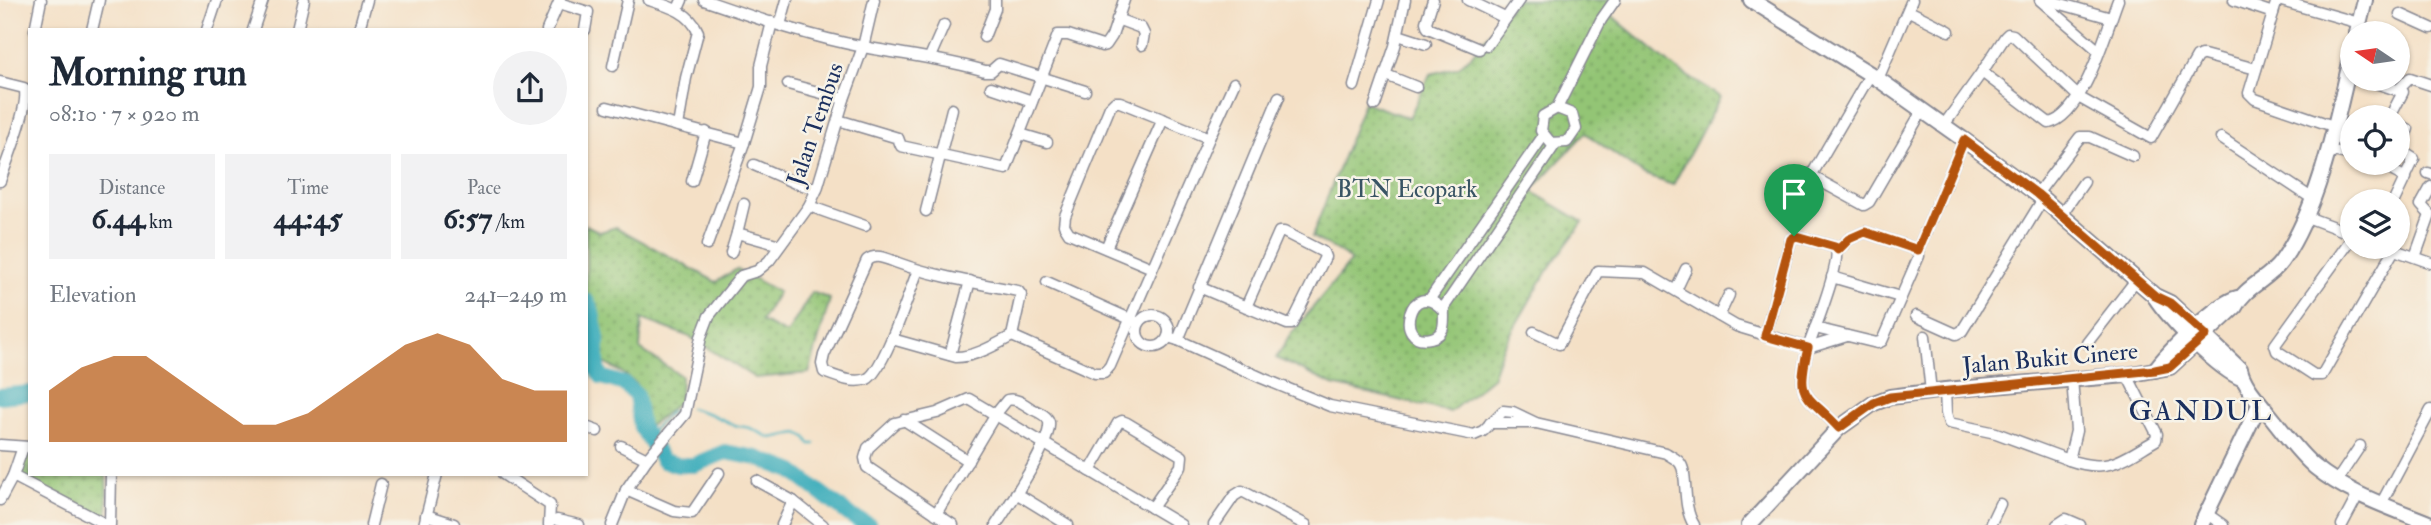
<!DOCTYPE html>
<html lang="en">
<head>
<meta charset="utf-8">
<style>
  :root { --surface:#fff; --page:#f2f2f3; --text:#1f2937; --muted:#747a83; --accent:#b45309 }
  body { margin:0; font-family:"IM FELL Double Pica",serif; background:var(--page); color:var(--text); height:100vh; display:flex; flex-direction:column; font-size:26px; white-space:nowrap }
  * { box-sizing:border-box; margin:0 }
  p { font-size:23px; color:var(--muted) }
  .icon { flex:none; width:38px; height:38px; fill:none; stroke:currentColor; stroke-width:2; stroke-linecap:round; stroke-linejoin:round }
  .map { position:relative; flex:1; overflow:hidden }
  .panel { position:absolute; left:28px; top:28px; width:560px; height:448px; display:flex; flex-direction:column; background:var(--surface); border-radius:0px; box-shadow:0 2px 5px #0004 }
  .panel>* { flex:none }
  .needle { width:46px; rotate:283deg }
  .tools { position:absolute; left:2340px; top:21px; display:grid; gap:14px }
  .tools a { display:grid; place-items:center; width:70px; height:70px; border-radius:50%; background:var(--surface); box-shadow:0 2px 5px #0004; font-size:35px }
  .pin { position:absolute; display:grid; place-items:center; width:60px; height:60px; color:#fff; margin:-72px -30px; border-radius:50% 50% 50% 0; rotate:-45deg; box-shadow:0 0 7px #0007 }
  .pin .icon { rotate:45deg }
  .round { display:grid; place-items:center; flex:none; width:74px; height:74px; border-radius:37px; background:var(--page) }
  .head { display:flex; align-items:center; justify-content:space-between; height:119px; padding:0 21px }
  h1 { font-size:38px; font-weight:700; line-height:52px }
  .metrics { display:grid; grid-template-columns:repeat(3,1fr); gap:10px; height:119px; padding:7px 21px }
  .metrics div { display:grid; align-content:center; border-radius:0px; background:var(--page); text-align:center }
  .metrics b { font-size:30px; font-weight:700 }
  .metrics small { font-size:19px; font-weight:400 }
  .metrics p { font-size:19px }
  .chart { height:196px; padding:14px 21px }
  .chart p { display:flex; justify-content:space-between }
  .chart svg { width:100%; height:126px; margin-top:7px; fill:var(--accent); opacity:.7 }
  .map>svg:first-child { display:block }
  .grass { fill:url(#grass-dots); stroke:#577a6a; stroke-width:2 }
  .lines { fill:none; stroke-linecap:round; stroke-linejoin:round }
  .stream { stroke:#3faebc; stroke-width:2.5 }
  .river { stroke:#3faebc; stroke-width:16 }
  .street-casing { stroke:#888892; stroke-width:13 }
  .secondary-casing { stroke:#888892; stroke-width:18 }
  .street { stroke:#fff; stroke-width:10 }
  .secondary { stroke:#fff; stroke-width:14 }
  .route-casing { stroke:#fff; stroke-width:14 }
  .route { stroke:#b45309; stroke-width:9 }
  .labels { text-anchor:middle; stroke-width:5; stroke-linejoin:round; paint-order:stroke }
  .street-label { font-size:24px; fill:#1b2f5e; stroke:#f7f3e8 }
  .park-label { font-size:24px; fill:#395464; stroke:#f7f3e8 }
  .quarter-label { font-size:28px; letter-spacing:2px; fill:#1b2f5e; stroke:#f7f3e8 }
</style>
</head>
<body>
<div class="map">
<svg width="2431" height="525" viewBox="0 0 2431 525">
  <defs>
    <pattern id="grass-dots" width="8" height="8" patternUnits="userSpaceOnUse" patternTransform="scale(1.75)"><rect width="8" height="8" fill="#93c575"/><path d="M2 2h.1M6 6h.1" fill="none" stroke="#77a063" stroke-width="1.8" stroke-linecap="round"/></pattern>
  </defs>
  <rect width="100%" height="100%" fill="#f7f3e8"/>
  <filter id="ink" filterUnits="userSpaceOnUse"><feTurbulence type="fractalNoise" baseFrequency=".0143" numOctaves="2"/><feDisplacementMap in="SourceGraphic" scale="14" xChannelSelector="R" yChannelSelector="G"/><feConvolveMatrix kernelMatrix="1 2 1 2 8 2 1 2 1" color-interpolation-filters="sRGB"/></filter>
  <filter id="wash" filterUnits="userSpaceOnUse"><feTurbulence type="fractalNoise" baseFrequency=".00686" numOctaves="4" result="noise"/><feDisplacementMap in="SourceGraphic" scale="28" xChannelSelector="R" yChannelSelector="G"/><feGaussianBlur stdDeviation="1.57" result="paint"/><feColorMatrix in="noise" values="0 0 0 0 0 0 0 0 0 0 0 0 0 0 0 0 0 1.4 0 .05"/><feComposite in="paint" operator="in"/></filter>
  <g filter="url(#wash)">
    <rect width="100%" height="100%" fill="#f4e0c6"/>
    <g class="grass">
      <path d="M1515,0H1619L1610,14L1672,66L1720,97L1673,185L1644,175L1585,133L1531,191L1583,222L1547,271L1503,347L1492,378L1450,412L1333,385L1276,358L1291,334L1351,261L1340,252L1312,237L1364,102L1409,118L1430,74L1458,67L1471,56Z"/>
      <path d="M586,225L600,232L616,227L716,282L737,269L778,292L761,321L787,334L812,292L830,299L809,373L755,378L690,337L642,319L640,349L681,376L680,401L648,427L636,384L621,372L600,361L591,301L586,293Z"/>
      <path d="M23,447H30V474H106L108,524L15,476Z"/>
    </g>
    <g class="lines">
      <g class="stream">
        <path d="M690,408L710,414L734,425L750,428L771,438L798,433L806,437L810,444H815"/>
        <path d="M647,436L669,413L681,409"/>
      </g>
      <g class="river">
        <path d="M586,301L591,308L597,338V370L602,377L624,384L636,395L641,427L663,461L678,465H694L725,452L757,458L792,471L851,516L869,525"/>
        <path d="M0,396L30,393"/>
      </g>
    </g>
  </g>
  <g filter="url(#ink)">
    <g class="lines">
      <g class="street-casing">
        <g id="street">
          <path d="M649,0C668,6 690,12 698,32L686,78L678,126L744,143"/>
          <path d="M704,0C756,18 810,37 864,47C905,55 945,59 985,71H991L999,64L1085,91"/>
          <path d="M1433,0L1426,22L1428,28L1479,49"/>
          <path d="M1468,0L1505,18"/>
          <path d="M2040,0L2099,51"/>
          <path d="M2047,0L2111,18"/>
          <path d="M2234,0L2273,13"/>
          <path d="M2277,0L2249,93L2255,99L2333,126"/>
          <path d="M2278,0L2359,23"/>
          <path d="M559,3L588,12L585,30"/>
          <path d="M678,9L682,0"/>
          <path d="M1909,11L1949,31"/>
          <path d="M2400,14L2431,28"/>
          <path d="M1117,19L1141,28L1144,34L1142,45"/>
          <path d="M780,25L787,0"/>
          <path d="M359,29L367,0"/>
          <path d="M35,30L41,0"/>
          <path d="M92,30L99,0"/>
          <path d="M207,30L217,0"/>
          <path d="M253,30L263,0"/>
          <path d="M297,30L304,0"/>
          <path d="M547,30L560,0"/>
          <path d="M1398,35L1426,44"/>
          <path d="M984,37L995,9V0"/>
          <path d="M1487,45L1519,0"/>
          <path d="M2204,55L2256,69"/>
          <path d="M930,57L944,25"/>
          <path d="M613,66L628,0"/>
          <path d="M1982,72L2005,37L2008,34L2013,35L2080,98L2151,138L2197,57L2201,55"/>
          <path d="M1386,75L1416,87"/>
          <path d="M1870,75L1811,176L1864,205L1869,202L1922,111"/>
          <path d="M1878,79L1912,0"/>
          <path d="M2364,79L2403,92L2390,117"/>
          <path d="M0,82L24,88C31,103 6,163 0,181"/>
          <path d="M788,84L844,99"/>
          <path d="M1354,86L1379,0"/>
          <path d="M991,87L1032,101"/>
          <path d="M2398,90L2410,78L2431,85"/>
          <path d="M1375,105L1395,46L1405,0"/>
          <path d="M607,107L678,126"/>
          <path d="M1557,108L1572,114L1576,129L1567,142L1551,143L1541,131L1543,116L1557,108L1601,20L1615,0"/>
          <path d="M838,120L898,138L901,146L1006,169L1058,35H1068L1102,46L1106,45L1112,36L1124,0"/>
          <path d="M1944,125L1982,72L2049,123C2083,116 2106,31 2118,0"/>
          <path d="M1020,134L1047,142"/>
          <path d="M1209,138L1234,83"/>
          <path d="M2221,138L2313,199"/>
          <path d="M2327,150L2352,155"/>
          <path d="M2378,163L2406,178"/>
          <path d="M754,165L795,183L817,189"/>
          <path d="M2428,173L2431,174"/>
          <path d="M692,181L706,132"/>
          <path d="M2037,194L2080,137H2090L2133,156"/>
          <path d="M2394,201L2414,159L2400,150L2408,129L2398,124"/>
          <path d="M809,206L865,226"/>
          <path d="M926,211L952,109"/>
          <path d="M2061,215L2084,182"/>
          <path d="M2307,217L2352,234"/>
          <path d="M737,233L744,204"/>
          <path d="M2352,238L2275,345L2277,351L2314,375H2322L2394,250"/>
          <path d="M707,245L744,143L761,87V66L772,22"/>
          <path d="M2386,247L2431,263"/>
          <path d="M1106,248L1163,119"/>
          <path d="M1918,250L1964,140"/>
          <path d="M731,253L737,233L780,245"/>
          <path d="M2415,257L2430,215L2421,205L2431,187"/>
          <path d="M918,270C910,290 884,371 867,379C853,384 837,377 824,372L822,364L824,355L867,260C877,253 887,259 898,263C936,277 978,283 1018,291L1021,295L1012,336"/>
          <path d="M1832,277L1900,297"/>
          <path d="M1047,282L1139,323"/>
          <path d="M1199,287L1287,324H1292L1325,257L1323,252L1284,232H1279L1246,307"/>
          <path d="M1676,290L1686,269"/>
          <path d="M1429,300L1544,135"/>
          <path d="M1443,310C1410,274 1392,347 1431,338C1448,334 1443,319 1444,307L1556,143"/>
          <circle cx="1153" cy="331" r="16"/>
          <path d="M1719,316L1729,295"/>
          <path d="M1916,316L1956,334L1962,331L2043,199"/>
          <path d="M1815,328L1877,343L1882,341L1919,256L1918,250L1865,232L1849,239L1838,250"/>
          <path d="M1534,332L1559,344L1598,271L1645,273L1736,326L1808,348C1795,401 1806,392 1839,428"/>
          <path d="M1765,336L1791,239L1796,236L1835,247C1843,260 1814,330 1808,348L1847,336"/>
          <path d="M1925,336L1931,392"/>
          <path d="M1168,337L1178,340L1262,378L1330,406L1474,435L1483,431L1503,411L1513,412L1536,423L1666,453C1670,456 1677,459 1680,463C1689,475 1681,504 1694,525"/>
          <path d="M892,339L956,357C975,357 995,345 1012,336L1095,373H1104L1110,366L1209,138L1120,102H1115L1110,107L1065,216L1064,225L1069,233L1152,268"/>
          <path d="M1178,340L1279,97"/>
          <path d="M2087,343L2136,280"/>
          <path d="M950,355L970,281"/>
          <path d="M1945,390L1946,413L1949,423L1996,433L2069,460L2076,431L2072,378"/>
          <path d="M904,420L968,461"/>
          <path d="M1490,423H1535"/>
          <path d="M586,427L597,431"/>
          <path d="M0,445L29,447"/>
          <path d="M621,446L647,459"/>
          <path d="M2069,460C2109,474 2123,459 2156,440L2157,434L2127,375"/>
          <path d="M1090,471L1118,423L1122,421L1127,423L1182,456L1181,466L1152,508"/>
          <path d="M503,474L550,505L549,525"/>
          <path d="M13,476L107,525"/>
          <path d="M757,481L793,501L823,525"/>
          <path d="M2336,482L2360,446"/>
          <path d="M626,490L674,511L692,513L719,473"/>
          <path d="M1016,493L1068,525"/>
          <path d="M0,500L13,476L23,447"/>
          <path d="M2381,504L2431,410"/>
          <path d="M936,514L995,415L1007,400C1017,398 1024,404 1032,409C1038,412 1047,415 1049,422C1052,443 1008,506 996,525"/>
          <path d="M2207,514L2223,525"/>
          <path d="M426,515L454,524"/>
          <path d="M557,520L579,525"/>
          <path d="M110,525L111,474"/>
          <path d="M371,525L381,484"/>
          <path d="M424,525L437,474"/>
          <path d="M612,525L626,490L647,459L685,414L701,337L709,316L741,276L757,271L769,261L809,206L817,189L844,99L863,47L874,0"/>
          <path d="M782,525L793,501"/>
          <path d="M953,525L867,467L865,458L868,448L895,423L937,413L969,399L1181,525"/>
          <path d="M1214,525L1234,496L1242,491L1306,525"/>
          <path d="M1990,525L2000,504"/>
          <path d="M2057,525L2066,519L2080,525"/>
          <path d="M2342,525L2359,493"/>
        </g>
      </g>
      <g class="secondary-casing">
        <g id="secondary">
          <path d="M1751,0L1878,79L1964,140L2037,194L2155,296L2170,303L2240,369C2244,386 2258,400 2269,414C2284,432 2297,452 2315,467C2348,494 2392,508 2431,524"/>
          <path d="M2357,33L2365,0"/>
          <path d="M2155,297C2170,320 2218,369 2243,379"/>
          <path d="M2155,370C2167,353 2218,302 2237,298"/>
          <path d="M1749,525L1839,428L1874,403L1890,397L1945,390L2127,375L2170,367L2235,307C2245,286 2268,280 2281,262C2319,209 2337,118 2352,54"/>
          <path d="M2201,525L2260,403"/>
        </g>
      </g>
      <use href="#street" class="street"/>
      <use href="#secondary" class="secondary"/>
    </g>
  </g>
  <g class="lines" filter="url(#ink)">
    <g class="route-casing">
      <path id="route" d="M1964,140L2037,194L2155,296L2170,303L2206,335L2170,367L2155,370L1890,397L1874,403L1839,428C1806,392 1795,401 1808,348L1765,336L1791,239L1796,236L1835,247L1838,250L1849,239L1865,232L1918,250Z"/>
    </g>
    <use href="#route" class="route"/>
  </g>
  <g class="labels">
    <g class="street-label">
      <text transform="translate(815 124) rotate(-71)" y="8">Jalan Tembus</text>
      <text transform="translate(2050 358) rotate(-5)" y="8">Jalan Bukit Cinere</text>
    </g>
    <g class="park-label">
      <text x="1407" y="197">BTN Ecopark</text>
    </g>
    <g class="quarter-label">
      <text x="2201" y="420">GANDUL</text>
    </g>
  </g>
</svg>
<div class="tools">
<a><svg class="needle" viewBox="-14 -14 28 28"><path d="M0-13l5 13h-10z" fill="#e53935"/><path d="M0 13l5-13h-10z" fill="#747a83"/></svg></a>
<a><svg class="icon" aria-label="locate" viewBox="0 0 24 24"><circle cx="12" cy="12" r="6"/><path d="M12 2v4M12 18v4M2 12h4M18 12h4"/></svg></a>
<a><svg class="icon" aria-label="layers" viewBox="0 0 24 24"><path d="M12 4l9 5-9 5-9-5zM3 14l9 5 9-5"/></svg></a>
</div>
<div class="pin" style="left:1794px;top:236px;background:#1e9e55"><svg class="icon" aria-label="arrive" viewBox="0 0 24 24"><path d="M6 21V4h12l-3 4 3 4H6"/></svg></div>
<section class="panel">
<div class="head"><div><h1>Morning run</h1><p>08:10 · 7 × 920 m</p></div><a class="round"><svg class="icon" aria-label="share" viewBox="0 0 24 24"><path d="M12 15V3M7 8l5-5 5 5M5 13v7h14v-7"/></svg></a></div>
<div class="metrics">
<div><p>Distance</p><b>6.44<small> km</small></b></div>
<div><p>Time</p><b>44:45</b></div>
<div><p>Pace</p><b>6:57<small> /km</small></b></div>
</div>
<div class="chart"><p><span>Elevation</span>241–249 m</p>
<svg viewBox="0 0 160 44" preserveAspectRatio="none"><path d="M0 44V26L10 18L20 14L30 14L40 22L50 30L60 38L70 38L80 34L90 26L100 18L110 10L120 6L130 10L140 22L150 26L160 26V44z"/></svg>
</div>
</section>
</div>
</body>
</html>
